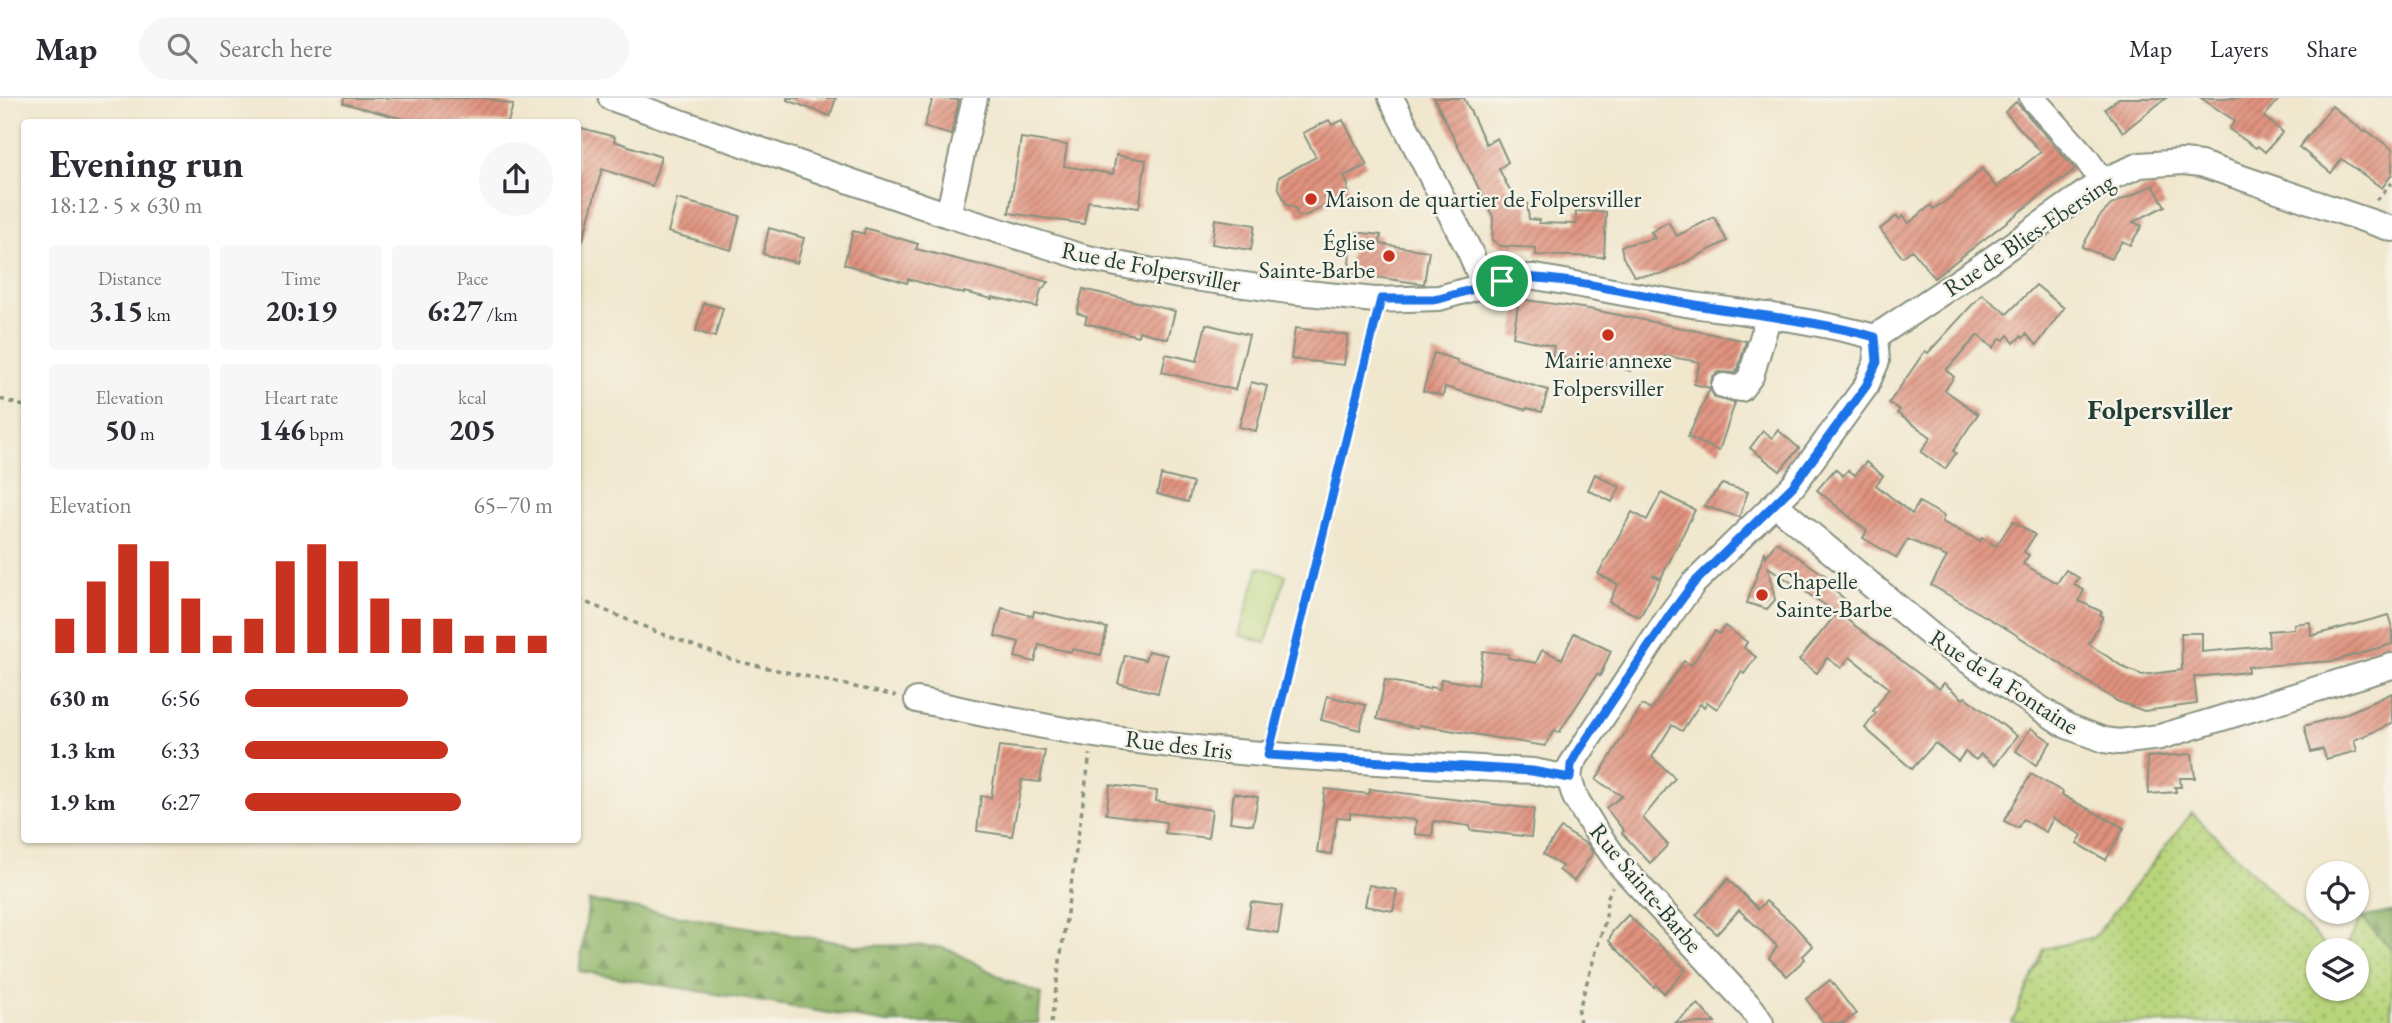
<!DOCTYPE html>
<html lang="en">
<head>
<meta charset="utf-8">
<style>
  :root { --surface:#fff; --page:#f7f7f7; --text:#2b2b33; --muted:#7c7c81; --line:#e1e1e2; --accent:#c8321e }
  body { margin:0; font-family:"EB Garamond",serif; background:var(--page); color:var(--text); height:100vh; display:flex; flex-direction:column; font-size:26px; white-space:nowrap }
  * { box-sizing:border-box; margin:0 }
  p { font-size:23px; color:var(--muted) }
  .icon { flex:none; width:38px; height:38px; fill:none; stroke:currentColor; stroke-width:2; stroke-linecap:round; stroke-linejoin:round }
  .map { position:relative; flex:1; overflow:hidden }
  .side { position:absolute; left:21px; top:21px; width:560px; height:724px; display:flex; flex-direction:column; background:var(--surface); border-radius:7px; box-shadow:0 2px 5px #0004 }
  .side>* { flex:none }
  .controls { position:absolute; left:2306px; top:763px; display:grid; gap:14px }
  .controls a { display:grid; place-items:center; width:63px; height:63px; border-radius:50%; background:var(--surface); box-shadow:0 2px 5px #0004; font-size:35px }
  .pin { position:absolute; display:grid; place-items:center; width:60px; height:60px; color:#fff; margin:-30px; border:4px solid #fff; border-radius:50%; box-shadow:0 2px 7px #0007 }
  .round { display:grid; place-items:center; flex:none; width:74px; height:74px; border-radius:37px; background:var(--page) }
  .summary { display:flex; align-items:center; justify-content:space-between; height:119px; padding:0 28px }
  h1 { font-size:38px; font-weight:700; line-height:52px }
  .metrics { display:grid; grid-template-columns:repeat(3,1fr); gap:10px; height:119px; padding:7px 28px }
  .metrics div { display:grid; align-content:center; border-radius:7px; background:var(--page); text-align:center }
  .metrics b { font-size:30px; font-weight:700 }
  .metrics small { font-size:19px; font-weight:400 }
  .metrics p { font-size:19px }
  .chart { height:196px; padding:14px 28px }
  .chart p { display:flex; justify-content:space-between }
  .chart svg { width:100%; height:126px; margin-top:7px; stroke:var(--accent); stroke-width:6 }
  ul { padding:0 28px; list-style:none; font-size:23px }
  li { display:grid; grid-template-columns:112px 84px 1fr; align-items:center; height:52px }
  li i { height:18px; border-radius:9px; background:var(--accent) }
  header { display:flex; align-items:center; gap:42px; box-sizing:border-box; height:98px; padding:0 35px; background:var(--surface); border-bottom:2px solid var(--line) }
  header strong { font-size:33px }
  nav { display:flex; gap:38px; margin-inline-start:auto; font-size:24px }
  .search { width:490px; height:63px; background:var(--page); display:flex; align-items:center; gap:18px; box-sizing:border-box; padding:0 24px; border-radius:38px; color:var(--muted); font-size:26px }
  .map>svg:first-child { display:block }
  .grass { fill:url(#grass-dots); stroke:#6c8958; stroke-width:2 }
  .forest { fill:url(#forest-firs); stroke:#587a50; stroke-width:2 }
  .pitch { fill:#b8d57b; stroke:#6c8958; stroke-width:2 }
  .building { fill:url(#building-hatch) }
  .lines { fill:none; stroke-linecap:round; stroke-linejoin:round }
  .minor-casing { stroke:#889280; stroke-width:28 }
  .path { stroke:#889280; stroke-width:3.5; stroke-dasharray:5 5; stroke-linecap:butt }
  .minor { stroke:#fff; stroke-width:24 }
  .route-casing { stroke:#fff; stroke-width:14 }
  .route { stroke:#1a73e8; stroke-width:9 }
  .poi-dot { fill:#c8321e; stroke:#f7f3e8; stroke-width:2.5 }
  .labels { text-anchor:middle; stroke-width:5; stroke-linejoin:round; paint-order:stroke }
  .poi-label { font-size:24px; fill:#1f3d34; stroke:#f7f3e8; text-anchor:start }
  .street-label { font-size:24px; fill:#1f3d34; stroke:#f7f3e8 }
  .quarter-label { font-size:28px; font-weight:bold; fill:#1f3d34; stroke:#f7f3e8 }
</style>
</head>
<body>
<header>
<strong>Map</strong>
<div class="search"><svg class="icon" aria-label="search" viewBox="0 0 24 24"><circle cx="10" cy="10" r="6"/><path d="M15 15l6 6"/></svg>Search here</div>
<nav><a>Map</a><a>Layers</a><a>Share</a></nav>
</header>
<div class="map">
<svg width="2392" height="925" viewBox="0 0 2392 925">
  <defs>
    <pattern id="grass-dots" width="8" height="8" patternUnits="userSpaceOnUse" patternTransform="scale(1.75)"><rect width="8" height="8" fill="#b8d57b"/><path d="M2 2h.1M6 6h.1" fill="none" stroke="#95ae66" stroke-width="1.8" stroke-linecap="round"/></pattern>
    <pattern id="forest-firs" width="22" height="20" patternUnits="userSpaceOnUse" patternTransform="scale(1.75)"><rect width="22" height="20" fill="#92b66b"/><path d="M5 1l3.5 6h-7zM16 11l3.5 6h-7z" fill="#779559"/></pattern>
    <pattern id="building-hatch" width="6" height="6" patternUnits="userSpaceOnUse" patternTransform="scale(1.75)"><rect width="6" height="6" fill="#e0927e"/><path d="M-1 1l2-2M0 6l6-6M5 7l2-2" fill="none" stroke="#b57868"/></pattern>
  </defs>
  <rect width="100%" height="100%" fill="#f7f3e8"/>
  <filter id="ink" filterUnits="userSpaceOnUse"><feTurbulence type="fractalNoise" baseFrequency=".0143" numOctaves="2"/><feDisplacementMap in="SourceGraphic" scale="14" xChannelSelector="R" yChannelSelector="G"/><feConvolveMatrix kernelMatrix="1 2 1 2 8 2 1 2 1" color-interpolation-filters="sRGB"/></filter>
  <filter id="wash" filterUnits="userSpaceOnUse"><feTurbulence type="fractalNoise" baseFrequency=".00686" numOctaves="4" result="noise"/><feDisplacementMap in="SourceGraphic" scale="28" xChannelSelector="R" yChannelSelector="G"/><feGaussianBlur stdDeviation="1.57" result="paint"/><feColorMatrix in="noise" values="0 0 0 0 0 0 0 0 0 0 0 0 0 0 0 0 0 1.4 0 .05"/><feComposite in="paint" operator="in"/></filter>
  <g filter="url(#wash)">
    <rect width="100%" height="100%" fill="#f0e7cd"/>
    <path class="grass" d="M2192,715L2330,852H2319V891H2357V852H2344L2362,820L2392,814V925H2012L2044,851L2094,839Z"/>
    <g class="forest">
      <path d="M589,803L861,848L914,847L940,849L955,854L1002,880L1041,896L1038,925H888L579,873Z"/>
      <path d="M2392,814V852L2362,820Z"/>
    </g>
    <path class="pitch" d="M1259,469L1286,477L1266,545L1239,537Z"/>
    <g id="blocks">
      <g class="building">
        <path d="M344,0H485L513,7L508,24H415L343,5Z"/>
        <path d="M787,0H836L830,18L787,2Z"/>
        <path d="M933,0L959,2L951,37L924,29Z"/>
        <path d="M1434,0H1464L1486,46L1497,40L1508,64L1499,71L1517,107L1527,105L1529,121L1539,122V125L1576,126V113L1606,114L1604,159L1536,157V150L1501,148L1492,142L1493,119Z"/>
        <path d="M2119,0H2166L2123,34L2105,11Z"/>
        <path d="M2201,0H2280L2264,19L2283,34L2265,54L2258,48L2256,50L2229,31L2235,23Z"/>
        <path d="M2016,4L2075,71L1934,180L1912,152L1902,159L1880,131L1897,118L1899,121L1903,118L1909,125L1931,107L1933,111L1946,103L1982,71L1996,89L2041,54L2005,14Z"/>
        <path d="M2332,8L2364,34L2366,32L2392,51V76L2382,90L2342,61L2331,75L2299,49Z"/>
        <path d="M1329,22L1332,27L1343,22L1367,67L1344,78L1348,87L1347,96L1305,118H1298L1295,110L1286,106L1278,88L1279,79L1316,59L1303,35Z"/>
        <path d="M578,29L615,39L614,43L661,59L652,88L602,71L582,145H578Z"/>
        <path d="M1021,40L1067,47L1064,68L1113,76L1116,57L1146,62L1139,110L1088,103L1084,126L1009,115Z"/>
        <path d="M2153,87L2165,108L2133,124L2142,128L2130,147L2122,143L2111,161L2082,149L2099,119L2111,107Z"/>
        <path d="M677,101L740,118L731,152L668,134Z"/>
        <path d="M1714,119L1727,143L1663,176L1634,178L1623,159L1621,148L1655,140L1651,134L1668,124L1677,138Z"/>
        <path d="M1215,121L1255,127L1251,152L1212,146Z"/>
        <path d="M769,130L804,140L797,165L763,156Z"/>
        <path d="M865,130L918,146L916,151L1049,184L1041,192L1037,209L992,199V201L964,194V196L908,181L907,185L844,166L853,133L864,136Z"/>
        <path d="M1353,134L1381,137L1380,146L1429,153L1424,186L1368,178L1366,181L1354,179L1355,173L1349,165Z"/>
        <path d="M2036,187L2064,210L2037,247L2026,236L2023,240L2021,238L2014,245L2008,237L2004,242L2001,240L1993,250L1978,237L1946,272L1954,279L1945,292L1978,316L1953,353L1956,355L1945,371L1921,354L1931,339L1897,315L1900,312L1889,305L1925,253L1928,255L1982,196L2007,216Z"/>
        <path d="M1083,191L1175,213L1168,241L1139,233L1138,238L1085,225L1087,218L1077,215Z"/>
        <path d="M1519,201L1589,211L1746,243L1738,271L1735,275L1718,274L1712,279L1710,290L1694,286L1700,264L1665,258L1663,259L1660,266L1652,265V267L1632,263L1630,273L1612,267L1552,258L1554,248L1513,239Z"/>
        <path d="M704,205L723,210L715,239L696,233Z"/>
        <path d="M1206,226L1249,237L1235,292L1162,274L1166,256L1197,263Z"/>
        <path d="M1295,230L1348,237L1344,267L1291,261Z"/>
        <path d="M1434,255L1457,262V265L1548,292L1542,314L1527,310L1526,312L1445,289L1443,298L1423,293Z"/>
        <path d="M1251,284L1267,288L1256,333L1239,329Z"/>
        <path d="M1710,291L1715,300L1735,305L1719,353L1688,339Z"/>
        <path d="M1778,332L1799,350L1780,373L1750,350L1763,333L1772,340Z"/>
        <path d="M1866,364L1883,378L1876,387L1912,416L1919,404L1944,418L1942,424L1980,443L1982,440L1996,448L2013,423L2035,437L2024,454L2029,457L2023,466L2057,485L2066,472L2079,480L2074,487L2084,492L2079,503L2102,514L2100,517L2103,518L2089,546L2123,569L2142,577L2182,572L2181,535H2202V554L2269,548L2268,533L2294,531V526L2310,524L2311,538L2389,517L2392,526V546L2334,563L2248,569V574L2194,579L2197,606L2144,613L2117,603L2012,534L1931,487L1947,459L1908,441L1897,460L1863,440L1867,433L1817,392L1835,371L1843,378L1848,372L1855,377Z"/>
        <path d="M1595,376L1620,389L1612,404L1588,392Z"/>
        <path d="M1161,377L1193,385L1188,404L1157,396Z"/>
        <path d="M1722,386L1748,394L1739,419L1704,408Z"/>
        <path d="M1661,395L1695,412L1661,480L1652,477L1660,482L1640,519L1609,504L1618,486L1598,476L1632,414L1647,422Z"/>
        <path d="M1776,444L1826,478L1823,483L1847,503L1837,514L1939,591L1944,585L1963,601L1965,599L2017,638L1995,667L1981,656L1976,662L1965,654L1958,663L1935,645L1912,671L1865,630L1876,615L1873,613L1889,590L1850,559L1841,570L1827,560L1817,575L1799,562L1837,515L1768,469L1775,502L1767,511L1747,505L1765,453L1766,459Z"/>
        <path d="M1002,510L1033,518L1034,513L1107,530L1101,557L1072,551L1071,554L1039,547L1035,564L1015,559L1019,544L995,538Z"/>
        <path d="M1725,528L1747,544L1744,550L1756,559L1744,576L1741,574L1717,611L1707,604L1704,609L1700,606L1682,633L1672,627L1652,659L1675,680L1643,720L1668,747L1650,765L1622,735L1624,733L1606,710L1622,698L1596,682L1642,607L1651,612L1684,563L1691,567L1715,533L1719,536Z"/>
        <path d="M1574,535L1611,553L1600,578L1597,576L1559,635L1555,632L1545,648L1419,627L1418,630L1377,621L1385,582L1429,591L1430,589L1440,591L1441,581L1478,587L1483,553L1509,556L1508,560L1536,565L1542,552L1562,561Z"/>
        <path d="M1148,553L1167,557L1158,595L1118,585L1125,557L1145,562Z"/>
        <path d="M2392,595V626L2354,642L2357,653L2326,661L2323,651L2311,654L2304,628L2343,617Z"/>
        <path d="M1327,598L1366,607L1360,632L1321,622Z"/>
        <path d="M2031,630L2051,644L2036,667L2016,653Z"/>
        <path d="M999,648L1045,653L1040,684L1022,682L1012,738L977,733L981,698L991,700Z"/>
        <path d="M2192,656L2195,680H2180L2181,689H2175L2176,694L2149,696L2147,659Z"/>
        <path d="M2031,676L2063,694L2062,697L2124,730L2106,762L2077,746L2082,737L2053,720L2046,734L2023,721L2018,730L2004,723Z"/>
        <path d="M1110,687L1157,693L1156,703L1212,712L1208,740L1165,735L1166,724L1106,716Z"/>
        <path d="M1325,691L1369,696L1370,691L1534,711L1531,739L1470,732V728L1434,723L1432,738L1415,736L1416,722L1350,715V720L1337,719L1331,756L1317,754Z"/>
        <path d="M1234,695L1258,699L1253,727L1230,724Z"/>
        <path d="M1561,730L1588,747L1593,755L1574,783L1559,772L1562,768L1543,756Z"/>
        <path d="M1728,781L1758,811L1766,803L1792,825L1813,848L1803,858L1805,861L1787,878L1769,860L1777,848L1739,812L1717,836L1696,817Z"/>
        <path d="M1369,787L1397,792L1393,813L1365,808Z"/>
        <path d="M1251,804L1282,808L1278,835L1247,830Z"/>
        <path d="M1628,817L1686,872L1664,895L1656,887L1654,889L1609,843L1612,834Z"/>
        <path d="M1830,882L1856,916L1844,925H1824L1806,901Z"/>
        <path d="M1698,906L1715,925H1675Z"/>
      </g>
    </g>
  </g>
  <g filter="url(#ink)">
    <use href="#blocks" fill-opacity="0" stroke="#889280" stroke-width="2"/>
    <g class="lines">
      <g class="minor-casing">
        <g id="minor">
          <path d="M611,0L948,117L1083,159L1117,166L1179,178L1288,193L1375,202L1439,200L1515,179H1535C1590,188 1645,200 1700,208C1759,216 1817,223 1875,239"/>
          <path d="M1391,0L1470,154L1484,188"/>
          <path d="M2032,0L2085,59L2102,83"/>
          <path d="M948,117L975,0"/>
          <path d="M1875,239L1989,163L2102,83L2140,67L2183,64L2201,66L2392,131"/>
          <path d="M1724,288L1741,291L1751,278L1769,217"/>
          <path d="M1776,407L1938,543L2067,628L2104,642L2119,644L2160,639L2392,568"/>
          <path d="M917,602C976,614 1035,628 1094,637C1239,659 1386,664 1533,673L1569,680"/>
          <path d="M1761,925L1753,912L1620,767L1595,732L1575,699L1569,680L1571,667L1670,517L1693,486L1793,388L1866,288L1877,263L1875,239"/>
        </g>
      </g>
      <g class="path">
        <path d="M2376,102L2392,85"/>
        <path d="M0,301L24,308"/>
        <path d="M578,501L657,534L736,563L896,598"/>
        <path d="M1272,638L1375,224"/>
        <path d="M1051,925L1090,656"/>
        <path d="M1580,925L1578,914L1606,820L1607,801L1612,789"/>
      </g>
      <use href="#minor" class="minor"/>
    </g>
  </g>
  <g class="lines" filter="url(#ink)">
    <g class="route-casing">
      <path id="route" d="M1515,179C1573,180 1633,196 1690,206C1752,217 1814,222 1875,239L1877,264L1866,288L1793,388L1693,486L1670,517L1578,654L1571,667L1570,680L1532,673L1268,657L1381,201H1439Z"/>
    </g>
    <use href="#route" class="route"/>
  </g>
  <g class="poi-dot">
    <circle cx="1311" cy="101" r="7"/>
    <circle cx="1389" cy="158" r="7"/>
    <circle cx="1608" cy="237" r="7"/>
    <circle cx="1762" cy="497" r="7"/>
  </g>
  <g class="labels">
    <g class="poi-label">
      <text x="1325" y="109">Maison de quartier de Folpersviller</text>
      <text x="1375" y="152" text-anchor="end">Église<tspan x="1375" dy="28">Sainte-Barbe</tspan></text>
      <text x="1608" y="270" text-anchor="middle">Mairie annexe<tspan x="1608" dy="28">Folpersviller</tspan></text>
      <text x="1776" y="491">Chapelle<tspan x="1776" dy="28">Sainte-Barbe</tspan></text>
    </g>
    <g class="street-label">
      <text transform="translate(2029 137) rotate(-34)" y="8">Rue de Blies-Ebersing</text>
      <text transform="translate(1151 169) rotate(11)" y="8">Rue de Folpersviller</text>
      <text transform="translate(2004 584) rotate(33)" y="8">Rue de la Fontaine</text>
      <text transform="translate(1179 647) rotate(7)" y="8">Rue des Iris</text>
      <text transform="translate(1646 790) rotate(50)" y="8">Rue Sainte-Barbe</text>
    </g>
    <g class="quarter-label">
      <text x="2160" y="321">Folpersviller</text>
    </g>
  </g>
</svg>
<div class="controls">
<a><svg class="icon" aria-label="locate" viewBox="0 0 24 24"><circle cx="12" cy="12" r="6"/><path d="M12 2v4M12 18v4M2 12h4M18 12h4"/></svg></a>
<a><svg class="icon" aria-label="layers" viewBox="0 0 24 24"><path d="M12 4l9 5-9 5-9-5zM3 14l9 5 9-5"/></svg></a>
</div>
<div class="pin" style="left:1502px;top:183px;background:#1e9e55"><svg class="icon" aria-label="arrive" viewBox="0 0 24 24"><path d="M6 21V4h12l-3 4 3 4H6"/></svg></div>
<section class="side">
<div class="summary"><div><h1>Evening run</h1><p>18:12 · 5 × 630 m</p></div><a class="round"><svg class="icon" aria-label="share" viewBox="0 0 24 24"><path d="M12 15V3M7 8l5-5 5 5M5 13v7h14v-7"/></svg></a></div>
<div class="metrics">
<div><p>Distance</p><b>3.15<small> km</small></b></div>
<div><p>Time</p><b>20:19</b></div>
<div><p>Pace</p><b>6:27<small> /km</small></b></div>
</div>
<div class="metrics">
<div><p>Elevation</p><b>50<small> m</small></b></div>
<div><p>Heart rate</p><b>146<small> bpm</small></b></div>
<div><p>kcal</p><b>205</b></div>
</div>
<div class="chart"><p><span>Elevation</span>65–70 m</p>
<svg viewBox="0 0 160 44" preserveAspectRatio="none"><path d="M5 44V32M15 44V19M25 44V6M35 44V12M45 44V25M55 44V38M65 44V32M75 44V12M85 44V6M95 44V12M105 44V25M115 44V32M125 44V32M135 44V38M145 44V38M155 44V38"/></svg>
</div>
<ul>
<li><b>630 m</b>6:56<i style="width:53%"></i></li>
<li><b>1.3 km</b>6:33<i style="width:66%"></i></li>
<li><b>1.9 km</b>6:27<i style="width:70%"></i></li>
</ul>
</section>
</div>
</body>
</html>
